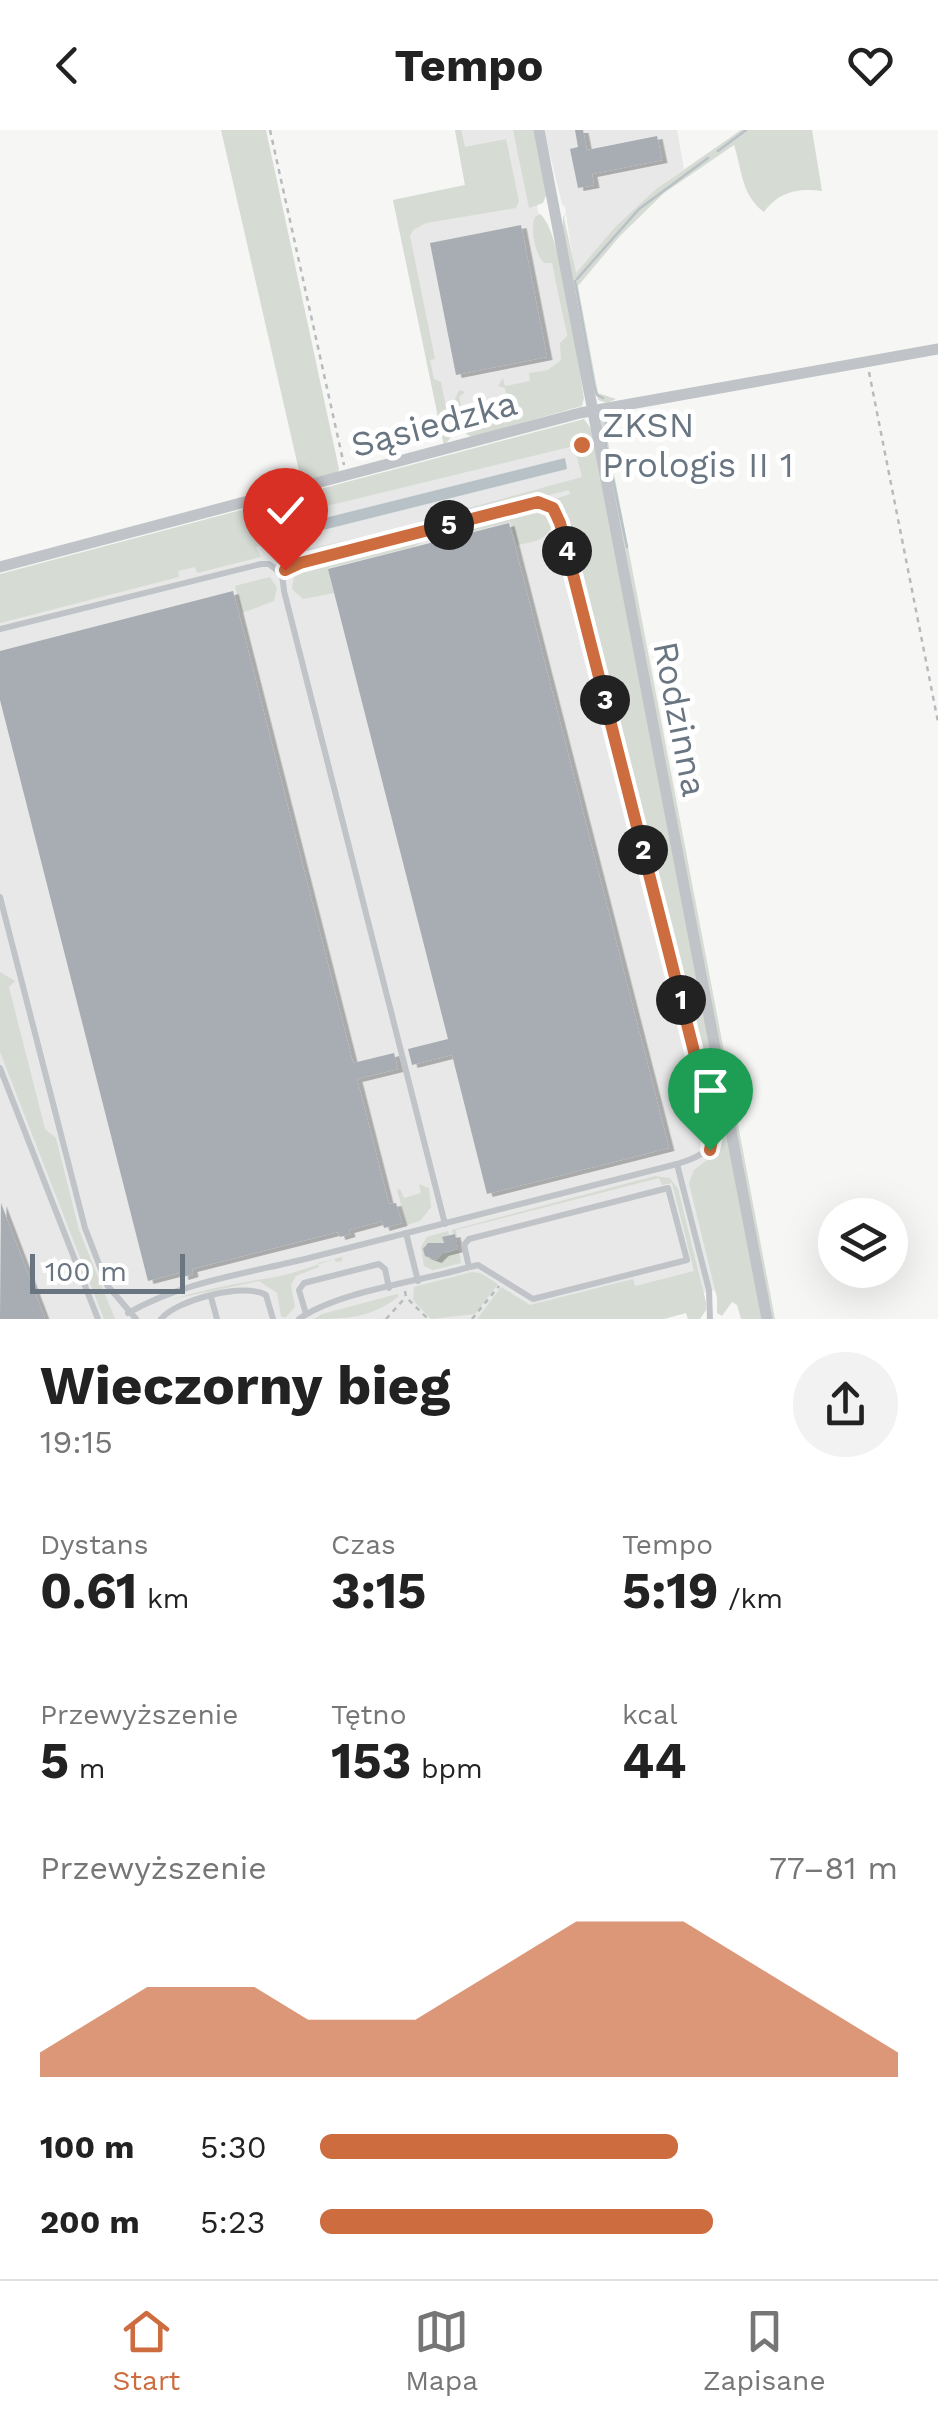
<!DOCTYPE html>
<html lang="pl">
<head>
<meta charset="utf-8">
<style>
  :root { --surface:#fff; --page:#f2f2f2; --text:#222; --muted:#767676; --line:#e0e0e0; --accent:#cd6c3e }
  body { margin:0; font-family:"Work Sans",sans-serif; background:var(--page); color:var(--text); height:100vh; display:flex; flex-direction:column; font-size:38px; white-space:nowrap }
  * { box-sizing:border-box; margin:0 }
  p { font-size:32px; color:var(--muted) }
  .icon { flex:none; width:55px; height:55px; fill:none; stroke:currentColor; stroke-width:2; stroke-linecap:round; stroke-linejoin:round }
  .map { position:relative; height:1189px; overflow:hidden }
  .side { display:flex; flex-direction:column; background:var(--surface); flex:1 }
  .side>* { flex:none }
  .buttons { position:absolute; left:818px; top:1068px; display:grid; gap:20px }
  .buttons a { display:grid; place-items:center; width:90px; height:90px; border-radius:50%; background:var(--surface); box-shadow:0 10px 40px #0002; font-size:50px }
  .scale { position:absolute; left:30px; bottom:25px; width:155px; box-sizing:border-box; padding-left:10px; border:5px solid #697581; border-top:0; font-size:28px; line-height:35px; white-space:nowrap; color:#697581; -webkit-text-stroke:8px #fff; paint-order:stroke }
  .pin { position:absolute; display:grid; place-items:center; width:85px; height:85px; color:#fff; margin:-102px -42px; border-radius:50% 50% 50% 0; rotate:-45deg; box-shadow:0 0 10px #0007 }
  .pin .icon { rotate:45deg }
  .km { position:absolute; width:50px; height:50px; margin:-25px; border-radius:50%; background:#222; color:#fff; font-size:28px; line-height:50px; text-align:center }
  .round { display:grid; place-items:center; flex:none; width:105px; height:105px; border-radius:52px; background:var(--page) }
  .summary { display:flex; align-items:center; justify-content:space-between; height:170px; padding:0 40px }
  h1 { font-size:55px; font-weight:700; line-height:75px }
  .metrics { display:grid; grid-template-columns:repeat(3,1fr); gap:15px; height:170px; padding:10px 40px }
  .metrics div { display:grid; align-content:center }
  .metrics b { font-size:50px; font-weight:700 }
  .metrics small { font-size:28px; font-weight:400 }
  .metrics p { font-size:28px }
  .chart { height:280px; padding:20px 40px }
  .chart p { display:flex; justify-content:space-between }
  .chart svg { width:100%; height:180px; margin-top:10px; fill:var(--accent); opacity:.7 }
  ul { padding:0 40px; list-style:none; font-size:32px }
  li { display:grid; grid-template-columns:160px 120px 1fr; align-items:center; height:75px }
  li i { height:25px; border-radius:12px; background:var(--accent) }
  header { display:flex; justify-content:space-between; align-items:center; height:130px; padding:0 40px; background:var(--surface); font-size:45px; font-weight:700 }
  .tab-bar { display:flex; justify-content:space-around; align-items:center; height:140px; border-top:2px solid var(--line); background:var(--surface); font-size:28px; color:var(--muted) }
  .tab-bar a { display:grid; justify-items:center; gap:5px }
  .tab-bar .on { color:var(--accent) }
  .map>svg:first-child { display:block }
  .built { fill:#e7e8e7 }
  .green { fill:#d6dbd4; fill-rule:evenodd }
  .water { fill:#b8c1c6 }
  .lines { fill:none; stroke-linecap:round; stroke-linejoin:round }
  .stream { stroke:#b8c1c6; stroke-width:2.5 }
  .building { fill:#a7adb3; filter:url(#shadow) }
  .path { stroke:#b8bbbd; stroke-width:2.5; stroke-dasharray:5 5; stroke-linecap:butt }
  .service { stroke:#c0c3c7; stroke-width:6 }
  .minor { stroke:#c0c3c7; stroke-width:11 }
  .route-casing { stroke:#fff; stroke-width:20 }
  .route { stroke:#cd6c3e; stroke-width:12 }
  .poi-dot { fill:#cd6c3e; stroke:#fff; stroke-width:4 }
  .labels { text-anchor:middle; stroke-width:10; stroke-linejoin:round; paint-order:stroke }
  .street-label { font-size:35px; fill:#697581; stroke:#fff }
  .poi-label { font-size:35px; fill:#697581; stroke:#fff; text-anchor:start }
</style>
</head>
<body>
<header><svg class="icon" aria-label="back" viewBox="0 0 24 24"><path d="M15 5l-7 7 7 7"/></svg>Tempo<svg class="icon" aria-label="heart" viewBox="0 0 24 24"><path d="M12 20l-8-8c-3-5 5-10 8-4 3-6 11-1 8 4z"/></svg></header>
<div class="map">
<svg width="938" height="1189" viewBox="0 0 938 1189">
  <defs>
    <filter id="shadow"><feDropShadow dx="5.5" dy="3" stdDeviation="0" flood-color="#0004"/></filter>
  </defs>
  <rect width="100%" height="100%" fill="#f6f7f4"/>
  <g class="built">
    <path d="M455,0H528L542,67L537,77L556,148L578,268L442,303L393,70L465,55Z"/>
    <path d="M544,0H677L684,39L656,59L615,97L575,144L565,77L562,74Z"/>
    <path d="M579,312L581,323H587L747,1152L602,1189H0V450Z"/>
  </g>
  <g class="green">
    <path d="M221,0H266L339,339L337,344L302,354Z"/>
    <path d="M455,0H461L465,17L506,9L519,71L516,78L426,93L413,100L410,106L435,229L430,230L434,249L441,252L452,306L444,316L393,70L465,55Z"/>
    <path d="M513,0H534L547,63L543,73L529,78Z"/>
    <path d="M741,0H812L822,61C797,58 779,62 764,82C741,65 742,39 734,15L664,63L620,106L578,156L598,263L616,269L607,273L598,270L563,101V87L566,84L564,88L576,143L615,97L656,59Z"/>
    <path d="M540,84C561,98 579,237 584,268L582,276L472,307C455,300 448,274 460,260L465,262L459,267L465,293L510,284L505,258L498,256L503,248L505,256L530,251L529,243L548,240L561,230L560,213L567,206L552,133H544C535,124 530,99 535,87Z"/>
    <path d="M609,283L605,296L775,1189H771L601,300L600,290Z"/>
    <path d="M584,289L592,300L763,1189H741L737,1175L732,1172L722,1186L717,1183V1168L689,1053L694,1040L715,1024L718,1006L707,948L564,388L555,369L570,364L569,360L297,428L293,418L285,421L288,430L270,424L269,413L256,417L261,427L197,443L195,437L178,441L179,447L0,493V444ZM574,316L582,347L421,391V393L309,419L302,382Z"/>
    <path d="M535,379L545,381L552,395C547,411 532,412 517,415L510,392L445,408L444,402Z"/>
    <path d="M423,408L424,411L413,417L328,438L334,463L303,469L292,459L294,446L305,438Z"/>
    <path d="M270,447L277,458L274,471L242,483L235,456Z"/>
    <path d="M0,842L15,851L9,857L45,999L56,1008L79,1100L115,1189H104L0,922Z"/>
    <path d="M655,1046L670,1048L678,1059L706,1172V1180L700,1189H688L686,1183L664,1189H477L501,1157L530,1175L633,1149L635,1156L694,1141L672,1053L662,1055L659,1048L456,1100L461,1133L433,1140L424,1136L421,1117L427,1107L448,1101L449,1105L442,1108L446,1123L458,1119L452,1100Z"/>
    <path d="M419,1054L429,1058L431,1077L420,1091L407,1095L397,1060L400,1059L404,1068L421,1063Z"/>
    <path d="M355,1123L342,1127V1131L336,1132L334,1129L318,1133L319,1137L296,1146L291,1155L295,1177L285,1188L281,1186L277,1163L259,1151L169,1170C202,1160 236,1153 270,1148C299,1143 327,1130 355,1123Z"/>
    <path d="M472,1142L480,1143L498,1154L475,1184L431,1189L413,1170L414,1157Z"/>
    <path d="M397,1164L399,1166C372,1188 346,1189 314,1189L322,1184Z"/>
  </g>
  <path class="water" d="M565,328L567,339L319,401L317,390Z"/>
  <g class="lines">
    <g class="stream">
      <path d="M718,21L746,0"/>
      <path d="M577,149L639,79L708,28"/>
      <path d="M575,151L594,255L597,265L603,268"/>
      <path d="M606,286V316L627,417"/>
    </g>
  </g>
  <g class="building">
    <path d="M575,0H583L587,20L657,6L662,30L592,44L594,55L578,58L570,19L578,17Z"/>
    <path d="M521,95L547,227L456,245L430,113Z"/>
    <path d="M509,393L669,1018L487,1064L452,925L412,935L408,919L448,909L328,439Z"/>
    <path d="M233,461L353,933L394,923L398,939L357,949L389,1074L396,1073L402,1093L384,1098L382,1091L349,1100L350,1104L340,1107L338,1102L192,1139L193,1144L183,1147L182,1142L148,1151L0,570V521Z"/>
    <path d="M1,1073L45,1189H0Z"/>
    <path d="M455,1104L458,1119L443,1123L436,1130L425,1126L423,1119L428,1113H444L442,1107Z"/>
  </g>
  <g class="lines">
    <g class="path">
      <path d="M270,0L344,335"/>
      <path d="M869,242L938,592"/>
      <path d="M405,1161L406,1167L428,1189"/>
      <path d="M386,1189L405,1168"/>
      <path d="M472,1189L499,1156"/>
    </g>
    <g class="service">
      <path d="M0,499L261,434H269L282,444"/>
      <path d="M0,767L85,1098L107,1155L136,1189"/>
      <path d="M0,938L98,1189"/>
      <path d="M677,1034L709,1160L710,1189"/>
      <path d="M406,1103L418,1151"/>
      <path d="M211,1167L217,1189"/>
      <path d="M128,1183C181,1152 249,1143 309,1128C431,1096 554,1066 677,1034C727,1019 713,1005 704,961L560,393L553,378L545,372L300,433L288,437L282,444L284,461L445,1094"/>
      <path d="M306,1184L299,1160L304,1153L379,1134L385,1139L389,1158"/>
      <path d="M161,1189C176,1170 245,1152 266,1165L273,1189"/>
      <path d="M299,1189C337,1162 415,1152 462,1139L478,1135L533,1169L687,1130L668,1058L469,1109L464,1115L469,1137"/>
    </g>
    <g class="minor">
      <path d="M539,0L767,1189"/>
      <path d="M0,437L580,283L938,219"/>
    </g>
  </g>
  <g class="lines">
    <g class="route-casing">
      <path id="route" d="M285,440L300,433L538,372L553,378L560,393L704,961L713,1005L710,1020"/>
    </g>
    <use href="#route" class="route"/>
  </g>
  <circle class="poi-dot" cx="582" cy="315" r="10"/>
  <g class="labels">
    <g class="street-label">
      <text transform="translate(434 294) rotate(-15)" y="12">Sąsiedzka</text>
      <text transform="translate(680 589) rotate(79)" y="12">Rodzinna</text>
    </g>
    <g class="poi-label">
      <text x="602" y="307">ZKSN<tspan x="602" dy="40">Prologis II 1</tspan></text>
    </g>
  </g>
</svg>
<div class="buttons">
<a><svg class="icon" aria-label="layers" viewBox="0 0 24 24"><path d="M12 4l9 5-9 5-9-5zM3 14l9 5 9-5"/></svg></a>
</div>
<div class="scale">100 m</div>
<div class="pin" style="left:710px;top:1020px;background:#1e9e55"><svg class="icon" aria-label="arrive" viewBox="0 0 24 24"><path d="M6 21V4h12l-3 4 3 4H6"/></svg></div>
<div class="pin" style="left:285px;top:440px;background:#d93025"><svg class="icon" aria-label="check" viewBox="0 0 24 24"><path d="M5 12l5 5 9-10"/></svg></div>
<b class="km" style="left:681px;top:870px">1</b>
<b class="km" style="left:643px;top:720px">2</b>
<b class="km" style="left:605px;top:570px">3</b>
<b class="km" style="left:567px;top:421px">4</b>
<b class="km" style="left:449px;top:395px">5</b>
</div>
<section class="side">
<div class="summary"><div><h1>Wieczorny bieg</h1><p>19:15</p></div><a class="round"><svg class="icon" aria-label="share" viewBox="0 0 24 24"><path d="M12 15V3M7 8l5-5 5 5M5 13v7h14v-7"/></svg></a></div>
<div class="metrics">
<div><p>Dystans</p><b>0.61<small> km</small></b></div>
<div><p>Czas</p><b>3:15</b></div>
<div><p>Tempo</p><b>5:19<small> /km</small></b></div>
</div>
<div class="metrics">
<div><p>Przewyższenie</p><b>5<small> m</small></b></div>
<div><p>Tętno</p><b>153<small> bpm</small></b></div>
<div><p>kcal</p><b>44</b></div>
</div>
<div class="chart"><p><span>Przewyższenie</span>77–81 m</p>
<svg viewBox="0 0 160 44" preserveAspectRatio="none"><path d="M0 44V38L10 30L20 22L30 22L40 22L50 30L60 30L70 30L80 22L90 14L100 6L110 6L120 6L130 14L140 22L150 30L160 38V44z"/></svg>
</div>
<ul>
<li><b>100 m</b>5:30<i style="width:62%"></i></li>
<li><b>200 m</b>5:23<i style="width:68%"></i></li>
</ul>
</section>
<nav class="tab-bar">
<a class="on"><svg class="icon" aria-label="home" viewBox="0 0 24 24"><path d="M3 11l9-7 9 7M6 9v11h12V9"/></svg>Start</a>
<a><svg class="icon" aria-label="map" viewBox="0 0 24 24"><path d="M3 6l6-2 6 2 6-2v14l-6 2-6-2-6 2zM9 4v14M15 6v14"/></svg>Mapa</a>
<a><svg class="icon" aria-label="saved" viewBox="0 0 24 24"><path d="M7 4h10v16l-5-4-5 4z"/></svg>Zapisane</a>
</nav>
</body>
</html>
